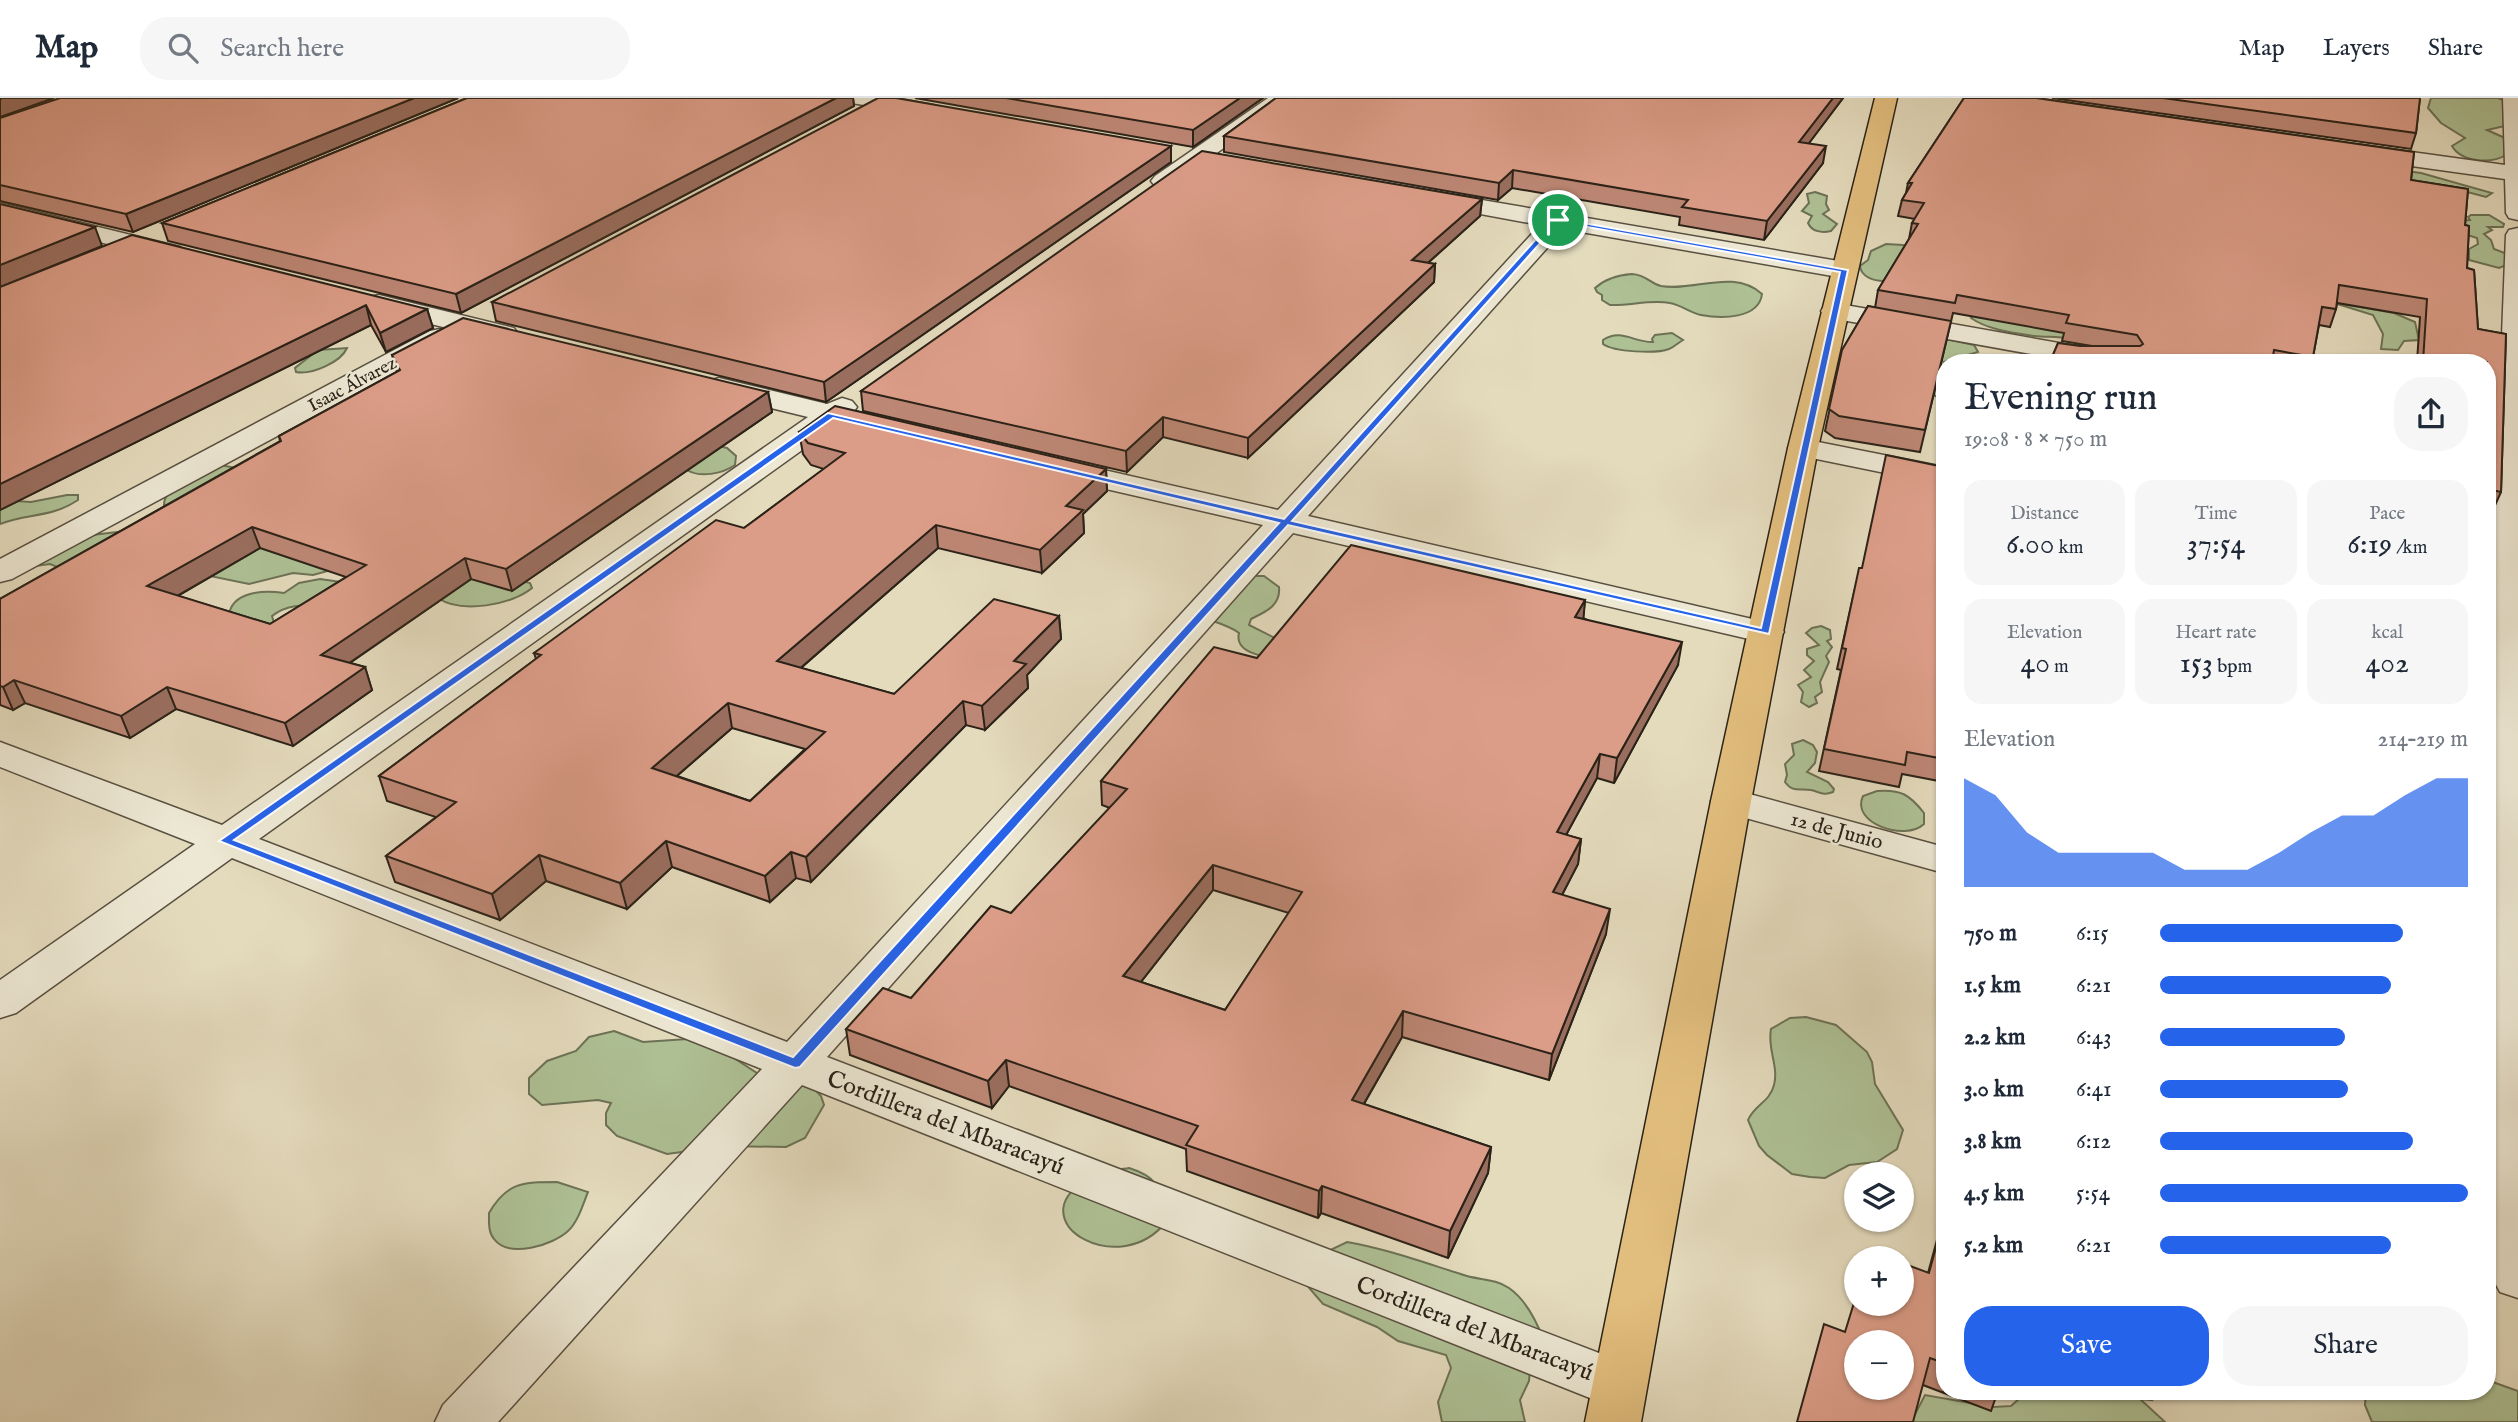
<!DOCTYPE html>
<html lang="en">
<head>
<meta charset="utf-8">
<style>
  :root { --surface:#fff; --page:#f6f6f7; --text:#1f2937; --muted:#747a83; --line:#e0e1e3; --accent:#2563eb }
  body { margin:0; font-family:"IM FELL English",serif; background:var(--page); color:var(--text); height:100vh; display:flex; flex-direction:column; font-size:26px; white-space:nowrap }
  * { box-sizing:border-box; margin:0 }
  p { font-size:23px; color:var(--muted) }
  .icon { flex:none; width:38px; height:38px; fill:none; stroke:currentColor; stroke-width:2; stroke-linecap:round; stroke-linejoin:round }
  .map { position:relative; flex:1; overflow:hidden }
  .drawer { position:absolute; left:1936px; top:256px; width:560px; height:1046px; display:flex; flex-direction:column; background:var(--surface); border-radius:28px; box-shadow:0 2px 5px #0004 }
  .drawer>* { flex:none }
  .controls { position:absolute; left:1844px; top:1064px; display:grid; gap:14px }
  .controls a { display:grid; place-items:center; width:70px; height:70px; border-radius:50%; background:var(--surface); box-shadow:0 2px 5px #0004; font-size:35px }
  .pin { position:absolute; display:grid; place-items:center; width:60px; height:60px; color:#fff; margin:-30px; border:4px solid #fff; border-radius:50%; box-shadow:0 2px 7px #0007 }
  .round { display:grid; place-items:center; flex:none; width:74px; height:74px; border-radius:28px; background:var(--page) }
  .overview { display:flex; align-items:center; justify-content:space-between; height:119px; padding:0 28px }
  h1 { font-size:38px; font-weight:600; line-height:52px }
  .metrics { display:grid; grid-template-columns:repeat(3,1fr); gap:10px; height:119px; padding:7px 28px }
  .metrics div { display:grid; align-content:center; border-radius:18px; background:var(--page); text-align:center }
  .metrics b { font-size:30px; font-weight:600 }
  .metrics small { font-size:19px; font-weight:400 }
  .metrics p { font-size:19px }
  .chart { height:196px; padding:14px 28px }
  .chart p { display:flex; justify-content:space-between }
  .chart svg { width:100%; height:126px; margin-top:7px; fill:var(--accent); opacity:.7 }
  .primary-button { display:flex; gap:14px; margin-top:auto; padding:14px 28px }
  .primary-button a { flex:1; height:80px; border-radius:28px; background:var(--accent); color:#fff; font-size:28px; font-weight:600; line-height:80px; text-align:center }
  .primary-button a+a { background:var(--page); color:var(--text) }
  ul { padding:0 28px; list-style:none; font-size:23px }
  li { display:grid; grid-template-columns:112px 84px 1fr; align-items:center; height:52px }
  li i { height:18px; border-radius:9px; background:var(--accent) }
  header { display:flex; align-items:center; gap:42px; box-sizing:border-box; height:98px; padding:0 35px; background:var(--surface); border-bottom:2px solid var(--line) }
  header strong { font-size:33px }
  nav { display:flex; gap:38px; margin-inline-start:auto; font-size:24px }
  .search { width:490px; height:63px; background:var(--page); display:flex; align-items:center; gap:18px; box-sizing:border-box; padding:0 24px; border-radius:28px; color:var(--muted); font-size:26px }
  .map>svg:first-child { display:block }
  .green { fill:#aec195; stroke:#6c7256; stroke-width:2 }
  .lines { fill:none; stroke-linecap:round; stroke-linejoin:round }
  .minor-casing { stroke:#595041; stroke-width:3 }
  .major-casing { stroke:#2b2218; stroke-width:3 }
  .minor { fill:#ede8d4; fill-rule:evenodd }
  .major { fill:#e2be7e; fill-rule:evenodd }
  .wall { fill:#bd8775; stroke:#2b2218; stroke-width:2; fill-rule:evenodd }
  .shaded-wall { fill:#9a6e5f; stroke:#2b2218; stroke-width:2 }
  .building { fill:#dc9d88; stroke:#2b2218; stroke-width:2; fill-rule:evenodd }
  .route { fill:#2563eb; stroke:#fff; stroke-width:2; fill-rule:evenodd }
  .labels { text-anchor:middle; stroke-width:5; stroke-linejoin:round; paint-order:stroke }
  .far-street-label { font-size:18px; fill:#2b2218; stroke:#ede8d4 }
  .street-label { font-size:21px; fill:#2b2218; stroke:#ede8d4 }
  .near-street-label { font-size:24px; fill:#2b2218; stroke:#ede8d4 }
</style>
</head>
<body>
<header>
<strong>Map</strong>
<div class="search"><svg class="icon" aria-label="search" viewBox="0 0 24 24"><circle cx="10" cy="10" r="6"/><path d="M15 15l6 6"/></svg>Search here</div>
<nav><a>Map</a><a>Layers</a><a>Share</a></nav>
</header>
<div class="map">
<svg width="2518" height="1324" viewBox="0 0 2518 1324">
  <rect width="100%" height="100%" fill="#e4dbbd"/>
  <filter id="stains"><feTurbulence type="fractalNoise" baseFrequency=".00286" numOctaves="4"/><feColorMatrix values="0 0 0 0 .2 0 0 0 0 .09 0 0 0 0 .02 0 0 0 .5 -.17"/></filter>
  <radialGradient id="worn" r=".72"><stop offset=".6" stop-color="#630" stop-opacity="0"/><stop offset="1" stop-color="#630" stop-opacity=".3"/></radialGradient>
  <g class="green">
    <path d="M2431,0H2498L2508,4L2505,28L2487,32L2505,40L2506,57C2491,66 2461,64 2452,48L2465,40L2441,25L2428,10Z"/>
    <path d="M2384,70L2421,75L2492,95L2486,99L2456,91L2421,90Z"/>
    <path d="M1815,94L1827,98L1826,106L1829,112L1823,116L1837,126L1831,133C1822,135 1812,134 1808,125L1812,118L1802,113L1809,105L1807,96Z"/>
    <path d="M2471,117H2489L2504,126L2503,129H2488L2492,132L2484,136L2491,142L2494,151L2510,157L2514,164L2499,170L2469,162V151L2478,146L2477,140L2455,133L2462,123L2470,122L2468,119Z"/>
    <path d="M1886,146L1903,147L1911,152L1884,183C1874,183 1861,179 1860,168L1868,162L1871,153Z"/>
    <path d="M1632,176C1647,177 1649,185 1661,188C1694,194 1733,170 1762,196C1759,221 1721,221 1701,217C1691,215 1681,207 1670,205C1651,201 1630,208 1610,207L1602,202V197L1597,194L1595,190C1606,180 1618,177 1632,176Z"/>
    <path d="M2331,204L2394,215L2415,224L2419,242L2404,243L2398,252L2381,251L2383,236L2373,217Z"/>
    <path d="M1973,217L2069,227L2071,242C2058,237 2048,240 2034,238C2014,235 1988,232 1971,220Z"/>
    <path d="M1672,235L1683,242C1678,245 1674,249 1669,251C1656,256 1614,254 1603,246V242C1621,230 1635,245 1653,244L1652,241L1655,237Z"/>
    <path d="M1932,241L1951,242L1974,247L1978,254L1944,264V303L1925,292Z"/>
    <path d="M347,250C341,264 312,277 296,274L295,270L318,252Z"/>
    <path d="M718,348L727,350L736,358L735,367C722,376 700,380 687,372Z"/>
    <path d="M220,367L236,370L169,410L164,407C164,385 203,375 220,367Z"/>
    <path d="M67,397H78V402C51,420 28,415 0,426V402L31,404Z"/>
    <path d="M134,432L62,471L50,466L20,470L84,438Z"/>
    <path d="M244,444L335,471L313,477L293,475L249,486L205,477Z"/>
    <path d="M1251,478H1264L1279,489C1281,508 1265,514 1251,521L1249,527L1281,543L1266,559C1253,556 1235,551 1239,535C1230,528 1215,524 1204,520Z"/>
    <path d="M442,480L521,483L530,485L532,490C512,507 461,516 438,500Z"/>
    <path d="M320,481L341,484L322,508C303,507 287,506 272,518L276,531L229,518C231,493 265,492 284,495L299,485Z"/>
    <path d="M1821,528L1830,532L1831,541L1827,543L1832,549L1826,558L1829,564L1820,584L1822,594L1815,599L1817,605L1809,609L1801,604L1803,594L1798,587L1811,579L1804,572L1814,563L1807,557V551L1819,547L1806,535L1812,530Z"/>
    <path d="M1803,642L1813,647L1817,654L1815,665L1807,674L1828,684L1834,691L1833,694C1823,698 1820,694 1811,692C1799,690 1793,695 1785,684L1787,677L1785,666L1794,657L1792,646Z"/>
    <path d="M1877,693C1901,691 1910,697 1924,715V726C1905,744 1850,725 1863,698Z"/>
    <path d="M1806,919L1836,927L1867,954L1872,964L1875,986L1903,1032L1897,1051L1877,1064L1849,1067L1825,1080L1810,1079L1792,1076L1767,1057L1759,1048L1748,1022C1754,1007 1770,1004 1774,987C1779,968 1767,951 1771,931L1790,920Z"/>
    <path d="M614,933L643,944L703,940L757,975H789L806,982L821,998L824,1007L805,1040L786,1049L726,1048L667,1056L617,1038L606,1027V1015L611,1005L598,1002L542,1007L529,996V980L547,963L576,953L589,939Z"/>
    <path d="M1129,1070C1162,1080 1159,1093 1166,1124C1120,1181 1026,1127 1079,1087C1085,1083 1090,1077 1097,1075C1107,1072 1118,1072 1129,1070Z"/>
    <path d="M557,1084L588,1094C583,1106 578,1124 568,1133C553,1147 509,1161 494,1141C488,1134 489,1124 489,1115C507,1084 523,1084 557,1084Z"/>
    <path d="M1347,1144C1388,1151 1428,1166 1467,1178C1481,1182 1496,1181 1509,1190C1526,1202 1537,1224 1544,1243L1531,1260L1529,1283L1520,1302L1525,1324H1442L1438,1304L1451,1270L1446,1257L1398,1243L1377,1229L1323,1206L1297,1176L1324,1155Z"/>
    <path d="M2487,1282L2518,1293V1324H2372L2365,1307L2366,1293H2487Z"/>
    <path d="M2018,1293H2148L2152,1302L2140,1301L2165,1324H1911L1925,1297L1993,1309L2011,1308L2021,1299Z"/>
  </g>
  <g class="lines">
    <g class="minor-casing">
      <g id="minor">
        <path d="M847,0H894L933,7L936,12L933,17L925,18L858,6L850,5Z"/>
        <path d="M1268,0H1293L1171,88H1155L1151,83L1155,78Z"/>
        <path d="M2503,0H2518V122L2509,120L2506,115L2505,81L2361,61L2353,59L2350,54L2353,49L2361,47L2505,67Z"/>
        <path d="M1429,93L1844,164L1853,167L1857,172L1853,177L1844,180L1564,131L1308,418L1778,527L1784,534L1778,541L1766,545L1293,435L827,959L1638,1270L1646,1287L1638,1304L1619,1310L1600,1304L802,987L498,1324H435L443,1307L762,971L232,760L16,915L0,920V882L195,746L0,669V644L222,727L808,319L709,295L705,289L709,283L719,280L827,306L842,300L852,303L857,309L854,313L886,321L890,327L886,333L875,336L837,327L259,741L787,944L1263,427L1045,377L1041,370L1045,363L1056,361L1278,412L1540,127L1421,105L1417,100L1421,95Z"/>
        <path d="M0,105L180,149L184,154L180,159L171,162L0,119Z"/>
        <path d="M2518,130V1200L2500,1194L2492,1179L2487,892L2492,488L2506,137L2509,132Z"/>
        <path d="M379,197L514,230L518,236L514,242L504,244L370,211L366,205L370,199Z"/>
        <path d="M1834,205L2121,256L2131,258L2135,264H2075L1825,219L1821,213L1825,207Z"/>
        <path d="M440,231L450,233L454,239L450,245L12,481L0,484V461L430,233Z"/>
        <path d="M1803,341L1944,369V387L1792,356L1788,350L1792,344Z"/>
        <path d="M1731,691L1944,749V775L1717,712L1711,703L1717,694Z"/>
      </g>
    </g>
    <g class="major-casing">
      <path id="major" d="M1875,0H1897L1818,350L1751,703L1641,1324H1585L1711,703L1788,350Z"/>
    </g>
    <use href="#minor" class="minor"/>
    <use href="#major" class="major"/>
  </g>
  <g class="wall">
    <path d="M458,0L133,134L0,103V20Z"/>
    <path d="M467,0H853L854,8L461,215L168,143L162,125Z"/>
    <path d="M915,0H1263L1193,49Z"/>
    <path d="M1276,0H1843L1809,45L1823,65L1764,142L1679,127L1680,119L1512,90L1498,102L1224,54V38Z"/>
    <path d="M1964,0H2036L2414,54L2411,82L2468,91L2465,127L2469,128L2467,170L2474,172L2478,231L2506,236L2501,394L2492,414L2487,413V264H2417L2420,219L2337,205L2336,211L2330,229L2319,227L2312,264H2050L2058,245L2080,248H2092L2062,243L2064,235L1953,215L1920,354L1835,340L1825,333L1842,252L1868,208L1875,210L1878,192L1909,141L1912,125L1915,121L1898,118L1902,102L1906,95L1908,85Z"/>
    <path d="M2052,0H2420L2416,35L2411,51Z"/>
    <path d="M1171,48V64L826,304L496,223L492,204Z"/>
    <path d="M1482,101L1480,118L1428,165L1435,166L1434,184L1248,360L1163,339L1127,374L863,313L861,293Z"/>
    <path d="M0,189L427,211L433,230L386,254L371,227L0,412Z"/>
    <path d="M392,257L768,294L772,314L512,493L471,481L350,565L365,569L372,592L293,648L176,611L130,640L25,605L13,612L0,607V501L280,343L279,338L397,274ZM260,450L346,479L270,526L178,498Z"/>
    <path d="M799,334L1106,371L1107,393L1083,416L1084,435L1042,475L938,450L801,570L894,596L1059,518L1061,541L1027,577L1028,590L985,632L966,627L811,784L796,780L770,804L672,769L627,811L546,783L500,822L395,784L386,758L436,719L387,703L379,678L536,561L534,555L744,430L824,371L811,367L803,356ZM732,630L805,651L750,703L677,678Z"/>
    <path d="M1944,369V684L1902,676L1899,689L1819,673L1841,572L1837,571L1855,490L1862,470Z"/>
    <path d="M1585,502L1583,520L1678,567L1614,685L1597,680L1566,737L1581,741L1578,766L1562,797L1606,836L1549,982L1402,939L1364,1006L1491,1049L1488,1075L1448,1160L1321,1115L1318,1120L1187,1073L1186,1051L1009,988L992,1010L850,957L846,931L911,900L1011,815L1110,710L1102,707L1101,683L1257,560ZM1213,792L1289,815L1225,912L1141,884Z"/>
    <path d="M1944,1116V1293H1998L1991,1313L1923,1287L1845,1234L1928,1175Z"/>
  </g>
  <g class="shaded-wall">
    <path d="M2,0H54L0,19V1Z"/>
    <path d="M414,0H458L133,134L126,116Z"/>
    <path d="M836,0H853L854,8L461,215L456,196Z"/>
    <path d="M1240,0H1263L1193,49V32Z"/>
    <path d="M1833,0H1843L1797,61L1799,44Z"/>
    <path d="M1171,48V64L826,304L824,284Z"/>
    <path d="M1826,48L1823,65L1764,142L1767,123Z"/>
    <path d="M1513,72L1512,90L1498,102L1499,85Z"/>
    <path d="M1482,101L1480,118L1411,180L1412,162Z"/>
    <path d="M95,129L102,148L0,189V167Z"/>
    <path d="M1435,166L1434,184L1248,360V340Z"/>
    <path d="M366,207L371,227L0,412V386Z"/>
    <path d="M427,211L433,230L386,254L380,235Z"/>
    <path d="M768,294L772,314L512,493L506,471Z"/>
    <path d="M1163,319V339L1127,374L1126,353Z"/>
    <path d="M1106,371L1107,393L1083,416L1084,435L1042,475L1040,452L1066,408Z"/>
    <path d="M936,427L938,450L781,587L777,563Z"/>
    <path d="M252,429L260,450L156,510L147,488Z"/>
    <path d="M465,460L471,481L329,579L321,557Z"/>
    <path d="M1585,502L1583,526L1575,519Z"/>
    <path d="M1059,518L1061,541L1027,577L1028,590L985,632L982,608L1014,563Z"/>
    <path d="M1682,544L1678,567L1614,685L1617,660Z"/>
    <path d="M365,569L372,592L293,648L285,625Z"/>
    <path d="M14,582L25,605L13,612L3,589Z"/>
    <path d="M167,589L176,611L130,640L121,618Z"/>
    <path d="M963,603L966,627L811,784L806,759Z"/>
    <path d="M728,605L732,630L657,695L652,670Z"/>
    <path d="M1600,656L1597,680L1554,759L1557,734Z"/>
    <path d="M1581,741L1578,766L1550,820L1553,794Z"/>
    <path d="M666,743L672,769L627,811L620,785Z"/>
    <path d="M791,754L796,780L770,804L765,778Z"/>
    <path d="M539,757L546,783L500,822L492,796Z"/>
    <path d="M1213,767V792L1125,904L1123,878Z"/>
    <path d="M1610,811L1606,836L1549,982L1552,956Z"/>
    <path d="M1403,913L1402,939L1351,1028L1352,1002Z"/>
    <path d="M1006,962L1009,988L992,1010L988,983Z"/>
    <path d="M1491,1049L1488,1075L1448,1160L1450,1133Z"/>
    <path d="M1322,1088L1321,1115L1318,1120L1319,1093Z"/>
  </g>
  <g class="building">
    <path d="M60,0H414L126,116L0,87V20Z"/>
    <path d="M467,0H836L456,196L162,125Z"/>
    <path d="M878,0H896L1171,48L824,284L492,204Z"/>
    <path d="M1006,0H1240L1193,32Z"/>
    <path d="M1276,0H1833L1799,44L1826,48L1767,123L1682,109L1688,102L1513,72L1499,85L1224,38Z"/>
    <path d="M1964,0H2036L2414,54L2411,82L2468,91L2465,127L2469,128L2467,170L2474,172L2478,231L2506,236L2501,394L2487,391V264H2423L2427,201L2339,187L2336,211L2322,209L2313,259L2274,252L2272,264H2050L2058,245L2080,248H2140L2143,246L2137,237L2066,225L2069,217L1957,197L1955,205L1878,192L1918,126L1912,125L1924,105L1902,102L1912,85H1908Z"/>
    <path d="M2163,0H2420L2416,35Z"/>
    <path d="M1202,53L1482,101L1412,162L1435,166L1248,340L1163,319L1126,353L861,293Z"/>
    <path d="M0,106L95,129L0,167Z"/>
    <path d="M132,137L427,211L380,235L366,207L0,386V189Z"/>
    <path d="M1868,208L1951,223L1925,332L1839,318L1829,311L1842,252Z"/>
    <path d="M463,220L768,294L506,471L465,460L321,557L365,569L285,625L167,589L121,618L14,582L3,589L0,588V501L281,343L279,338L400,272L392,257ZM252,429L366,467L270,526L147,488Z"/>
    <path d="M835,308L1106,371L1066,408L1083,412L1040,452L936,427L777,563L894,596L994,501L1059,518L1014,563L1026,566L982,608L963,603L806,759L791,754L765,778L666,743L620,785L539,757L492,796L386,758L456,704L379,678L541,557L534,555L716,422L744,430L845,355L808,345L799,334ZM728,605L825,634L750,703L652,670Z"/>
    <path d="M1886,357L1944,369V661L1907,654L1905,667L1824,651L1846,551L1842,550L1859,470H1862Z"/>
    <path d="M1351,447L1585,502L1575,519L1682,544L1617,660L1600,656L1557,734L1581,741L1553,794L1610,811L1552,956L1403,913L1352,1002L1491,1049L1450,1133L1322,1088L1319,1093L1186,1047L1198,1028L1006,962L988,983L846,931L883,890L911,900L991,808L1011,815L1127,691L1101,683L1214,549L1257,560ZM1213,767L1302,794L1225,912L1123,878Z"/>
    <path d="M1944,1120V1265L1930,1260L1913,1324H1797L1824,1226L1845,1234L1857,1195V1206H1902V1165L1929,1175ZM1857,1244H1902V1290H1857Z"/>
    <path d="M1870,1154L1887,1160H1868Z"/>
  </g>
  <path class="route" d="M1555,120L1848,172L1769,536L1288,427L800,969L795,970L219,743L828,315L1284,421ZM1559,124L1840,174L1761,530L1292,423ZM833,320L1279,425L793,959L234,742Z"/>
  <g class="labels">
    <g class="far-street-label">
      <text transform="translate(352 286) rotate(-28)" y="6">Isaac Álvarez</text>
    </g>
    <g class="street-label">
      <text transform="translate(1837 732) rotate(15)" y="7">12 de Junio</text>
    </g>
    <g class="near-street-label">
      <text transform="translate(946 1024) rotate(21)" y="8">Cordillera del Mbaracayú</text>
      <text transform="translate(1475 1230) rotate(21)" y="8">Cordillera del Mbaracayú</text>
    </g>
  </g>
  <rect width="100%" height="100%" filter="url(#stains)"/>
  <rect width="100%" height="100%" fill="url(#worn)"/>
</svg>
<div class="controls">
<a><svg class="icon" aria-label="layers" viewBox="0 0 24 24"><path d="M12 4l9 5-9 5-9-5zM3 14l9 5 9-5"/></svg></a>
<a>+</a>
<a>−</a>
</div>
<div class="pin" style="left:1558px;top:122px;background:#1e9e55"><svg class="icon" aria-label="arrive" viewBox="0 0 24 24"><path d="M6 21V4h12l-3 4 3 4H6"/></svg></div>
<section class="drawer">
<div class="overview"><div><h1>Evening run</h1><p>19:08 · 8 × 750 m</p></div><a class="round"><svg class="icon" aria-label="share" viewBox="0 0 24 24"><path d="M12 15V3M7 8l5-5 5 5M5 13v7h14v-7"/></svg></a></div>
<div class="metrics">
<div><p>Distance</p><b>6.00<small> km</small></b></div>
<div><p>Time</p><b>37:54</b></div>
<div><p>Pace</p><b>6:19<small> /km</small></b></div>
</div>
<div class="metrics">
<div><p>Elevation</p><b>40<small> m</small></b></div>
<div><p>Heart rate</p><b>153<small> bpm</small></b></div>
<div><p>kcal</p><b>402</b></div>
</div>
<div class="chart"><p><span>Elevation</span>214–219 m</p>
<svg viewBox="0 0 160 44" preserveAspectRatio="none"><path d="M0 44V6L10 12L20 25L30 32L40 32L50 32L60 32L70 38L80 38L90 38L100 32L110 25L120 19L130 19L140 12L150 6L160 6V44z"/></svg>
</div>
<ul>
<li><b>750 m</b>6:15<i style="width:79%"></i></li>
<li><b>1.5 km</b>6:21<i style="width:75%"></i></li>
<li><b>2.2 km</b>6:43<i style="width:60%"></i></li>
<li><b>3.0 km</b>6:41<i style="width:61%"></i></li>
<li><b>3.8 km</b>6:12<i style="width:82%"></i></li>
<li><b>4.5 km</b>5:54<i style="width:100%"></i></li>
<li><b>5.2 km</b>6:21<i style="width:75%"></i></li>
</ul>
<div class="primary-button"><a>Save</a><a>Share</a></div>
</section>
</div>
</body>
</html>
